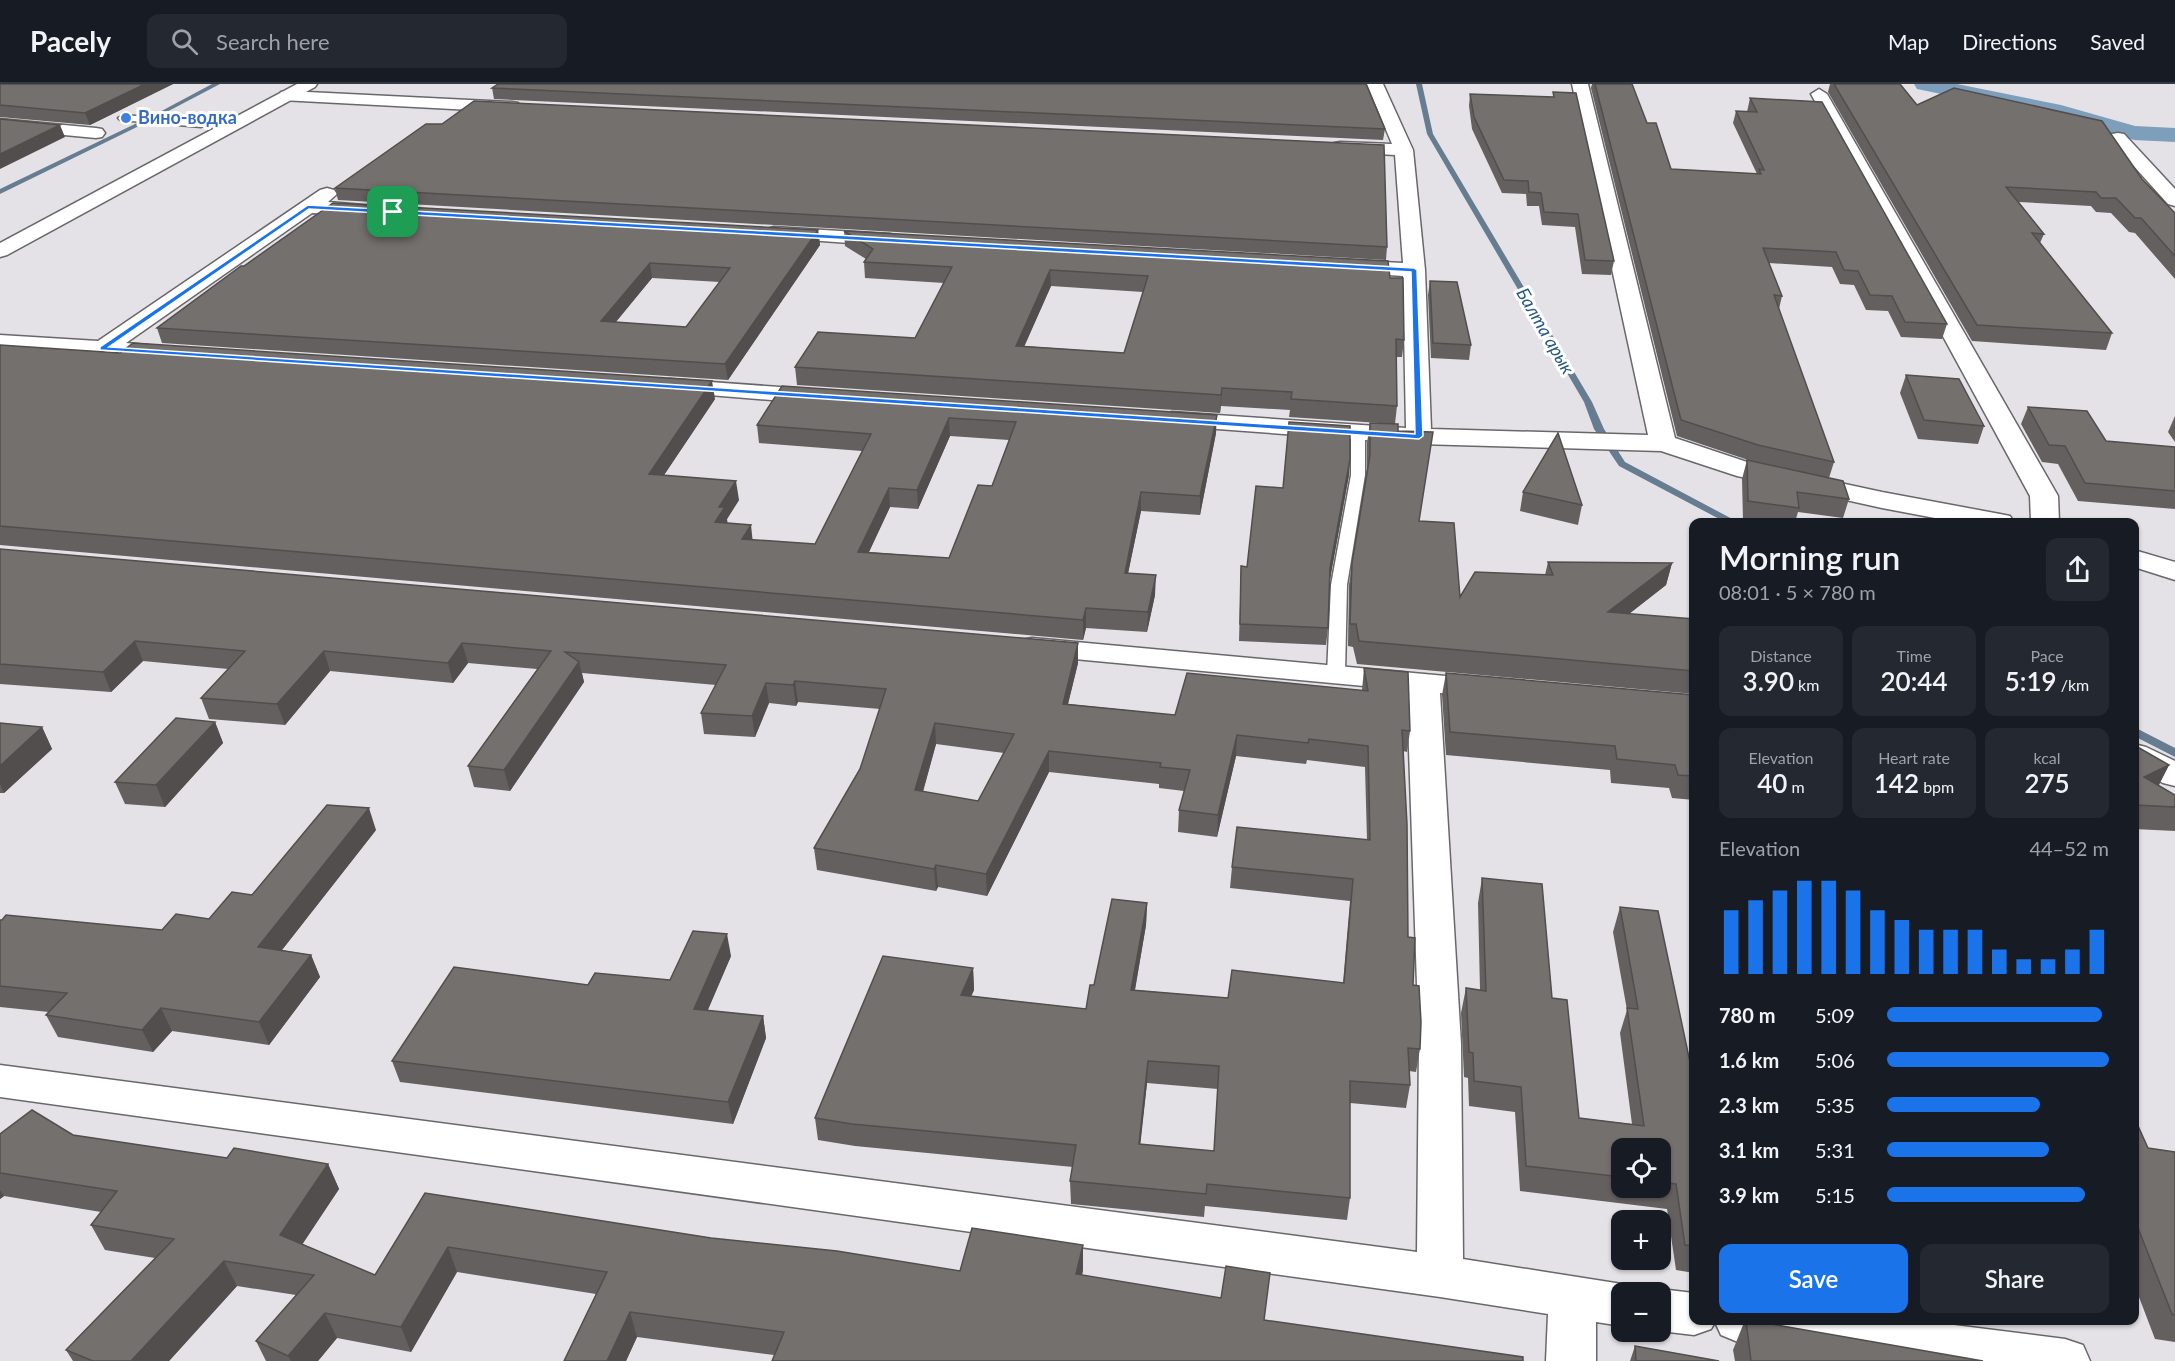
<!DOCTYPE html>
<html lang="en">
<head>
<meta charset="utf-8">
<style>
  :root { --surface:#171b24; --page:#242831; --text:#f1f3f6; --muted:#9ea1a6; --line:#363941; --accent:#1a73e8 }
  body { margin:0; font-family:Lato,sans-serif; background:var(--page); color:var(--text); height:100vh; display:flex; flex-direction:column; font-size:22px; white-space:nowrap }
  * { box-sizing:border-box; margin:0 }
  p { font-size:20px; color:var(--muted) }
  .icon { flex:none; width:33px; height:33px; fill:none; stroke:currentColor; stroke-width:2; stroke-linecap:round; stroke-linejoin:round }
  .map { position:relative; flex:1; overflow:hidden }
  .sheet { position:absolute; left:1689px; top:434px; width:450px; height:807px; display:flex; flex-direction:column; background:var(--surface); border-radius:12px; box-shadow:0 2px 4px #0004 }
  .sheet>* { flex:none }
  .tools { position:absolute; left:1611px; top:1054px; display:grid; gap:12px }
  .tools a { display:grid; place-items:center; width:60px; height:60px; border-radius:12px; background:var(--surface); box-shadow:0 2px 4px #0004; font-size:30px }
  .pin { position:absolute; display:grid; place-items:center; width:51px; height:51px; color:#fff; margin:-26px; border-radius:12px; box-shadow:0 3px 9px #0006 }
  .round { display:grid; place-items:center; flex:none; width:63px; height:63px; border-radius:12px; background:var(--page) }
  .headline { display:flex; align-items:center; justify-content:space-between; height:102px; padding:0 30px }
  h1 { font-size:33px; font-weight:600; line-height:45px }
  .metrics { display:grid; grid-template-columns:repeat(3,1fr); gap:9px; height:102px; padding:6px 30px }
  .metrics div { display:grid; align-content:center; border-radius:12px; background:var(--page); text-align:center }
  .metrics b { font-size:26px; font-weight:600 }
  .metrics small { font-size:16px; font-weight:400 }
  .metrics p { font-size:16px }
  .chart { height:168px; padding:12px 30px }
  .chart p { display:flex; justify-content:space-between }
  .chart svg { width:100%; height:108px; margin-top:6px; stroke:var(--accent); stroke-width:6 }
  .primary-button { display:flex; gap:12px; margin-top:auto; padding:12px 30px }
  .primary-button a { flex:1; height:69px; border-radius:12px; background:var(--accent); color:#fff; font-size:24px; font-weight:600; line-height:69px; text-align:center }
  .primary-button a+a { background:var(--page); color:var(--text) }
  ul { padding:0 30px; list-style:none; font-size:20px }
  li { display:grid; grid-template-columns:96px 72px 1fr; align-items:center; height:45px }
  li i { height:15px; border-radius:8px; background:var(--accent) }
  header { display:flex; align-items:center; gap:36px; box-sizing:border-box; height:84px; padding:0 30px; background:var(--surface); border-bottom:2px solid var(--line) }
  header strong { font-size:28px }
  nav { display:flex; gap:33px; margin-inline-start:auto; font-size:21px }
  .search { width:420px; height:54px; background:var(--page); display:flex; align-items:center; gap:15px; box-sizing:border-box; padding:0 21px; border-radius:12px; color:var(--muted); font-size:22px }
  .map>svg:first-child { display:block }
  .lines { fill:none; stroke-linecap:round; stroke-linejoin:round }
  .stream { fill:#667d91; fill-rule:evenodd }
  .canal { fill:#7e9fbb; fill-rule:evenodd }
  .service-casing { stroke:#69676a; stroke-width:3 }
  .minor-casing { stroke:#69676a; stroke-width:3 }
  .trunk-casing { stroke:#69676a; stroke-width:3 }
  .service { fill:#fff; fill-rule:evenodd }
  .minor { fill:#fff; fill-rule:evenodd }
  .trunk { fill:#fff; fill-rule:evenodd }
  .wall { fill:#64605f; fill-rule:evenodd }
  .shaded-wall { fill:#514e4d }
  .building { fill:#74706e; stroke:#514e4d; stroke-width:1.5; fill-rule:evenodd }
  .route { fill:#1a73e8; stroke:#fff; stroke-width:1.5; fill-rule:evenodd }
  .shop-dot { fill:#3f7fe0; stroke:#fff; stroke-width:2 }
  .labels { text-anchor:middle; stroke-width:6; stroke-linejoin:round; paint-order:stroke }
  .far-shop-label { font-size:18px; font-weight:bold; fill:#366cbe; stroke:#fff; text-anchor:start }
  .far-water-label { font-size:18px; font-style:italic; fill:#265a81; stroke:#fff }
</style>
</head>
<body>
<header>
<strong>Pacely</strong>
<div class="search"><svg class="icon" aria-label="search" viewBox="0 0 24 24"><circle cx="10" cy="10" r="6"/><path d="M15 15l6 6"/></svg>Search here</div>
<nav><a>Map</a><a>Directions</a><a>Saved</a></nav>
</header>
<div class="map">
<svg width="2175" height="1277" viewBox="0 0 2175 1277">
  <rect width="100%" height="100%" fill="#e5e2e7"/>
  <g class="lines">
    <g class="stream">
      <path d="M212,0H220L159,32L154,31Z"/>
      <path d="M1416,0H1422L1433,50L1592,318L1604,345L1625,378L1738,438H1725L1619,382L1594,345L1584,318L1427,50Z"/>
      <path d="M137,39L139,40V42L0,110V105Z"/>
      <path d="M2134,643L2175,664V673L2134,652Z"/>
    </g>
    <path class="canal" d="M1914,0H1957L2061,21L2135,42L2175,44V58L2134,56L2057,34L1917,5Z"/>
    <g class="service-casing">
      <g id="service">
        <path d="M123,31L201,37L206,40L201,43L120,36L118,34Z"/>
        <path d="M1358,344L1365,348V391L1347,501L1345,590L1342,594H1330L1327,590L1331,501L1351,391V348Z"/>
      </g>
    </g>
    <g class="minor-casing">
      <g id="minor">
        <path d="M1367,0H1383L1413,66L1425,186L1431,345L1648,351L1572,0H1588L1675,354L1753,380L1882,408L2000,430L2010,432L2014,438H1956L1882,424L1737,392L1661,367L1419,360L1163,341L1159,336L1163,331L1172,328L1406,344L1403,192L1343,188L1336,186L1332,182L1336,178L1343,176L1403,179L1395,71L1340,68L1334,67L1331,63L1334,59L1340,58L1392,60Z"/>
        <path d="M1819,5L1827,10L2058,412L2059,438H2031L2030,412L1811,10Z"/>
        <path d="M287,7L512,18L518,19L520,23L518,27L512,28L281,16L279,12L281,8Z"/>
        <path d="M0,35L96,44L102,45L105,49L102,53L96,54L0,45Z"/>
        <path d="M2118,49L2124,50L2175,105V122L2168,120L2112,58L2109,54L2112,50Z"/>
        <path d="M327,104L334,106L337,110L328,118L376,122L379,126L376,130L369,132L312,129L126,259L177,264L181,269L177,274L169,276L0,265V251L98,257L320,106Z"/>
        <path d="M774,143L890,150L897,152L900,156L897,160L890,162L767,153L764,149L767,145Z"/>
        <path d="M669,295L821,306L830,308L833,313L830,318L821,320L660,307L657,302L660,297Z"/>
        <path d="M2134,466L2175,478V496L2134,483Z"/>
        <path d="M1032,554L1500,597L1505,604L1500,611L1489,614L1440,609L1461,960L1463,1175L1622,1200L1639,1206L1640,1209H1622V1242L1596,1238V1277H1546L1548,1230L1440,1213L0,1013V981L1417,1168L1419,960L1407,606L1021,570L1016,563L1021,556Z"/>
        <path d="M2134,660L2146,663L2175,677V702L2163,699L2134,684Z"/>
        <path d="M1660,1205L1694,1209V1236H1914L2065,1255L2083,1261L2090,1277H1890L1738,1258L1721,1251L1715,1238L1711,1245L1694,1251L1660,1247V1209H1648Z"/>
      </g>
    </g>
    <g class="trunk-casing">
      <path id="trunk" d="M297,0H317L315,3L7,171L0,173V159Z"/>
    </g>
    <use href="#service" class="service"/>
    <use href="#minor" class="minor"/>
    <use href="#trunk" class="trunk"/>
  </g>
  <g class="wall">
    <path d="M0,0H173L90,41L0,33Z"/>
    <path d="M1592,0H1632L1647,39L1671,85L1757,90L1733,39L1736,27L1747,28L1750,14L1947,240L1942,255L1901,253L1888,227L1866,226L1854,201L1840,200L1832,183L1769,179L1782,212L1779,225L1834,378L1829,394L1849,415L1843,434L1798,428L1795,438H1753L1743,437L1742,395L1747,376L1754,378L1677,352L1591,4Z"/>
    <path d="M1830,0H1900L1917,21L2142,95L2175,129V195L2135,149L2129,148L2111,129L2096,128L2091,122L2019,118L2044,150L2040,159L2112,249L2106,266L1972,257L1828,8Z"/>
    <path d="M492,4L1385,45L1383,56L494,15Z"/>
    <path d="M1553,8L1614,177L1611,191L1582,190L1575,143L1542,141L1539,122H1527L1526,110L1502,109L1472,45L1469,22L1470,10L1553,13Z"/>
    <path d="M335,104L1387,163L1386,176L338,116Z"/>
    <path d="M818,146L820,161L728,296L162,259L157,244ZM652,194L720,198L686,243L616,238Z"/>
    <path d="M844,147L1390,194L1404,256L1402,273H1396L1397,322L1395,340L1289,333L1290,326L1221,322L1220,329L797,301L795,283L915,254L944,199L865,194L864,178L866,175L845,162ZM1051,202L1143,208L1124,269L1024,262Z"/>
    <path d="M1430,197L1471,261L1469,276L1431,274L1428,211Z"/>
    <path d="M0,261L715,315L664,391L739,416L727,435V439L753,456L815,460L862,367L759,359L757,341L782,302L1216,349L1200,431L1141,427L1128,489L1155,511L1147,548L1086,544L1083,556L0,461ZM950,352L1009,356L992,402L949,474L869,468L890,423L918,425Z"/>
    <path d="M1906,291L1984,342L1978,360L1918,355L1900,309Z"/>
    <path d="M2028,323L2106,357L2175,363V425L2078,417L2058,380L2042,378L2021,340Z"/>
    <path d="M2175,332V358L2168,348Z"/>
    <path d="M1370,339L1398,347L1419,437L1460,513L1545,491L1548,478L1672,479L1666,501L1629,530L1694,535V610L1357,580L1353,563L1348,562L1349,501L1352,479L1367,385V359Z"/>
    <path d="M1349,391L1330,494L1328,544L1326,561L1239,557L1241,482L1247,483L1283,404Z"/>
    <path d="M1523,408L1582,421L1578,441L1520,427Z"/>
    <path d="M0,465L1078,579L1068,620L1175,631L1362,606L1364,584L1410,647L1407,668L1403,667L1408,853L1420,965L1416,988L1409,987L1410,1001L1406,1024L1350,1019V1114L1347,1136L1205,1122L1204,1133L1071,1120L1070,1097L1073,1083L855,1062L818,1056L815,1034L973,884L974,906L971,912L1086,925L1094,901L1147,819L1146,841L1135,906L1228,914L1343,899L1350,817L1230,804L1232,783L1367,756L1365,683L1307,676L1306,680L1236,672L1217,753L1178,748L1179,726L1184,707L1159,704V700L1049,688L987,812L938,803L936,807L817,786L814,764L860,685L880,625L798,618L796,622L769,619L755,653L704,650L701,629L716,601L582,589L584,598L510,707L474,703L468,682L537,585L468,579L453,599L330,587L285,641L209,635L201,614L228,585L143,577L111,608L0,600ZM936,660L1004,669L978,717L923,708ZM1147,999L1218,1005L1214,1067L1140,1060Z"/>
    <path d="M1446,589L1694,611V716L1672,714L1669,704L1611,699L1610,686L1446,671L1442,611Z"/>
    <path d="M215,638L223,659L165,723L125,720L115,698Z"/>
    <path d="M0,639L42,643L52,665L4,709H0Z"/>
    <path d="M2134,661L2169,681L2159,701L2175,711V747L2134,745Z"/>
    <path d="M376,746L282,866L311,871L320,893L269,961L172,947L153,968L58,953L46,931L49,928L0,923V836L162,846L209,835Z"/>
    <path d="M1482,794L1552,914L1579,1034L1632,1040L1620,949L1627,926L1613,848L1620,823L1691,983L1694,984V1189L1676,1186L1667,1125L1520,1107L1515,1028L1469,1022L1468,994L1464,993L1461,929L1466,904L1480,906L1478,819ZM1622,1065H1660V1104H1622Z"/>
    <path d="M731,872L707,927L763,932L766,954L733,1040L400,998L392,977L670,896Z"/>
    <path d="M2134,1033L2148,1064L2175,1068V1258L2155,1255L2134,1200Z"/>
    <path d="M0,1050L73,1051L227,1074L328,1080L339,1105L302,1160L375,1191L425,1109L711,1154L960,1187L1083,1186L1082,1191L1265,1236L774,1271L637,1253L626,1277H564L596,1210L457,1188L411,1268L337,1254L318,1277H266L256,1257L296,1211L237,1202L169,1277H73L66,1266L155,1174L105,1166L91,1141L101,1128L4,1112L0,1115Z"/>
    <path d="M1745,1236L1983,1277H1735L1733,1266Z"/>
    <path d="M1635,1262L1719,1277H1630Z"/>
  </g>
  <g class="shaded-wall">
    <path d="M145,0H173L90,41L85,29Z"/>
    <path d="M60,41L65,53L0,85V70Z"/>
    <path d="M818,146L820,161L728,296L725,280Z"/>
    <path d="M650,179L652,194L604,252L601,237Z"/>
    <path d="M1050,186L1051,202L1017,279L1016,262Z"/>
    <path d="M712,297L715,315L652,409L649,390Z"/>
    <path d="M1222,304L1221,322L1220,329L1221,311Z"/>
    <path d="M1217,331L1216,349L1200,431V412Z"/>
    <path d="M949,334L950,352L918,425L917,406Z"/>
    <path d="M1350,375L1349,391L1329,501L1330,484Z"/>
    <path d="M736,397L739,416L727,435L728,442L715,438L719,423Z"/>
    <path d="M889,404L890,423L860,487L858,468Z"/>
    <path d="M1141,408V427L1124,509L1125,489Z"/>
    <path d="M751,441L753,460L742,455Z"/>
    <path d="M1672,479L1666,501L1603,550L1608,528Z"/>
    <path d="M1156,491L1155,511L1147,548L1148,528Z"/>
    <path d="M1086,524V544L1083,556V536Z"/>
    <path d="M135,557L143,577L111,608L103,588Z"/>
    <path d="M462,559L468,579L453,599L448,579Z"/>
    <path d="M1078,559V579L1063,640V620Z"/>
    <path d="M324,567L330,587L285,641L277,620Z"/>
    <path d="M579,578L584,598L510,707L504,686Z"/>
    <path d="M795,597L798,618L796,622L793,601Z"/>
    <path d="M766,599L769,619L755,653L752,632Z"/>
    <path d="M215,638L223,659L165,723L156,701Z"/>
    <path d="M935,639L936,660L917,728L915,706Z"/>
    <path d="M42,643L52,665L4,709L0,700V682Z"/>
    <path d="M1237,651L1236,672L1217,753L1218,731Z"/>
    <path d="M1049,667V688L987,812L986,790Z"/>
    <path d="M2169,681L2157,704L2144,693Z"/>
    <path d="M369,724L376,746L267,885L258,863Z"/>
    <path d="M936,781L938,803L936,807L934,785Z"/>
    <path d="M1147,819L1146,841L1131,928V906Z"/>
    <path d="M727,850L731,872L699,947L694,925Z"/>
    <path d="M311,871L320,893L269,961L259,938Z"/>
    <path d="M973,884L974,906L962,933L961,911Z"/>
    <path d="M161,924L172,947L153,968L142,946Z"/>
    <path d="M763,932L766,954L733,1040L728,1018Z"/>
    <path d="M1148,977L1147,999L1138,1082L1139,1060Z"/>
    <path d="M328,1080L339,1105L292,1176L280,1151Z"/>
    <path d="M0,1106L4,1112L0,1115Z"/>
    <path d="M1083,1161V1186L1077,1215L1076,1190Z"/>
    <path d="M448,1163L457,1188L411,1268L401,1243Z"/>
    <path d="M224,1177L237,1202L169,1277H131Z"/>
    <path d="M630,1228L637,1253L626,1277H607Z"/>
    <path d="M325,1229L337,1254L318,1277H291L288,1272Z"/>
  </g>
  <g class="building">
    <path d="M0,0H145L85,29L0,21Z"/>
    <path d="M498,0H1366L1385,45L492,4Z"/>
    <path d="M1595,0H1632L1647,39H1656L1671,85L1761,90L1759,85L1764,86L1736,27L1757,28L1750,14L1822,18L1947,240L1905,238L1892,212L1870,211L1858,187L1844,186L1836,168L1763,164L1782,212L1774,211L1834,378L1758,361L1681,336Z"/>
    <path d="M1834,0H1900L1917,21L1954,4L2102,37L2142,95L2175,129V172L2141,134H2135L2116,114H2101L2096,108L2006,103L2044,150L2032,149L2112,249L1977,241Z"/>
    <path d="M1553,8L1576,9L1614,177L1585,176L1578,130L1544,128L1541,109L1529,108L1528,97L1504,96L1474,33L1470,10L1554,13Z"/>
    <path d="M474,17L1384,61L1387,163L335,104L426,40H442Z"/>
    <path d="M0,35L60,41L0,70Z"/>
    <path d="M333,119L818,146L725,280L157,244L241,182H244ZM650,179L730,184L686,243L601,237Z"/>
    <path d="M844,147L1388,177L1390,194H1403L1404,256L1396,255L1397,322L1291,315L1292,308L1222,304L1221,311L795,283L818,248L915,254L952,183L864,178L873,165ZM1050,186L1148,192L1124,269L1016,262Z"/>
    <path d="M1430,197L1457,198L1471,261L1433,259Z"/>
    <path d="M133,259L712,297L649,390L736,397L719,423H725L715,438L751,441L742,455L815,460L871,350L757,341L782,302L1217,331L1200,412L1141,408L1125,489L1156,491L1148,528L1086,524L1083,536L0,442V261L120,269ZM949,334L1016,338L992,402L978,401L949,474L858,468L889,404L917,406Z"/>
    <path d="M1906,291L1959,295L1984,342L1924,336Z"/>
    <path d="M2028,323L2087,327L2106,357L2175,363V407L2085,399L2065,362L2049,361Z"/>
    <path d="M1289,338L1350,342V375L1330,484L1328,544L1240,540L1241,482L1247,483L1256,402L1283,404Z"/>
    <path d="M1370,339L1398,340V347L1433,348L1419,437L1454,439L1460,513L1475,488L1553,491L1548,478L1672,479L1608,528L1694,535V587L1359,557L1356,540H1350L1352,479L1370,371Z"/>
    <path d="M1558,349L1582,421L1523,408Z"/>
    <path d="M1747,376L1843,397L1849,415L1797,408L1799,424L1748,417Z"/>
    <path d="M0,465L1078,559L1063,620L1175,631L1187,589L1368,607L1364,584L1408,588L1410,647L1402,646L1407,740L1408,853L1415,854L1413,901L1419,902L1421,938L1420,965L1408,964L1410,1001L1350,997V1114L1207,1100L1206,1110L1070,1097L1076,1061L852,1040L815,1034L883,872L973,884L961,911L1086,925L1090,901H1094L1112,815L1147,819L1131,906L1228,914L1232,886L1344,899L1353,795L1232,783L1237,743L1370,756L1368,662L1309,655L1308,659L1237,651L1218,731L1179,726L1190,686L1160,683L1161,679L1049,667L986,790L936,781L934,785L814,764L860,685L886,605L795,597L793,601L766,599L752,632L701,629L726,581L565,568L579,578L504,686L468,682L551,567L462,559L448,579L324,567L277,620L201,614L245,567L135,557L103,588L0,580ZM935,639L1014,650L978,717L915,706ZM1148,977L1219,982L1214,1067L1139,1060Z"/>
    <path d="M1446,589L1694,611V692L1678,691L1675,681L1617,675L1615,662L1450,648Z"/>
    <path d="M176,634L215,638L156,701L115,698Z"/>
    <path d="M0,639L42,643L0,682Z"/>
    <path d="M2134,661L2169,681L2144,693L2175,711V723L2134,721Z"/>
    <path d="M327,721L369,724L258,863L311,871L259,938L161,924L142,946L46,931L67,909L0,902V836H2L6,831L162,846L176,830L209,835L232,808L252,811Z"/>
    <path d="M1482,794L1542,800L1552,914L1567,916L1579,1034L1644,1042L1627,924L1638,925L1620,823L1658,827L1691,983L1694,984V1162L1685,1161L1676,1100L1660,1098V1065H1622V1093L1526,1082L1521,1003L1474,997L1473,969L1469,968L1466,904L1486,907Z"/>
    <path d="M693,847L727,850L694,925L763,932L728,1018L392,977L454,883L588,901L595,889L670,896Z"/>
    <path d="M32,1026L73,1051L227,1074L234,1064L328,1080L280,1151L375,1191L425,1109L711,1154L837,1167L960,1187L972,1144L1083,1161L1076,1190L1221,1214L1226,1182L1270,1189L1264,1236L1523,1273V1277H772L784,1248L630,1228L607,1277H564L607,1188L448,1163L401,1243L325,1229L288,1272L256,1257L314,1191L224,1177L131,1277H93L66,1266L174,1155L91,1141L117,1107L0,1089V1050Z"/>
    <path d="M2134,1033L2148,1064L2175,1068V1231L2172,1230L2134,1134Z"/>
    <path d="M1746,1236H1748L1983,1277H1751Z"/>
    <path d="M1635,1262L1719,1277H1636Z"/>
  </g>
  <path class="route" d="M308,121L1414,184L1417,186L1423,352L1419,355L100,266V263ZM309,125L1411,188L1415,350L109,263Z"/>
  <circle class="shop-dot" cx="126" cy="34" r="6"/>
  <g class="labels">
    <g class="far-shop-label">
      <text x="138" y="40">Вино-водка</text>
    </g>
    <g class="far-water-label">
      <text transform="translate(1545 247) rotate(60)" y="6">Балта арык</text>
    </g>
  </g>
</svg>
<div class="tools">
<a><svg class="icon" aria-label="locate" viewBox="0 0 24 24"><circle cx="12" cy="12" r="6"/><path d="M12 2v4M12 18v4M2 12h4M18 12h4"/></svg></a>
<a>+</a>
<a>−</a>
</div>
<div class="pin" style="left:393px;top:128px;background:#1e9e55"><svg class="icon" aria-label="arrive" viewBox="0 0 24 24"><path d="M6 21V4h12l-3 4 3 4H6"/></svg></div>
<section class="sheet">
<div class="headline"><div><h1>Morning run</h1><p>08:01 · 5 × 780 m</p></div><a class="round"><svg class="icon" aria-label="share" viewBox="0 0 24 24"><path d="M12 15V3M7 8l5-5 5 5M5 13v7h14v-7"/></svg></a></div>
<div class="metrics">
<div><p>Distance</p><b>3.90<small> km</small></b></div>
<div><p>Time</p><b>20:44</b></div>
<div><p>Pace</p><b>5:19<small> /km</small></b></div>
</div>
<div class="metrics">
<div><p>Elevation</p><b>40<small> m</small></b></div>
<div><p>Heart rate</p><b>142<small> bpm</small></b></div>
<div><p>kcal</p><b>275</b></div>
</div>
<div class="chart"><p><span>Elevation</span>44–52 m</p>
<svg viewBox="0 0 160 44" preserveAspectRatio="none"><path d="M5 44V18M15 44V14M25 44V10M35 44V6M45 44V6M55 44V10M65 44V18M75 44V22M85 44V26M95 44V26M105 44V26M115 44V34M125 44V38M135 44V38M145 44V34M155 44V26"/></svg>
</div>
<ul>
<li><b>780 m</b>5:09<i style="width:97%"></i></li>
<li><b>1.6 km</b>5:06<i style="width:100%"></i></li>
<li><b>2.3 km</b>5:35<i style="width:69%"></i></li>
<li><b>3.1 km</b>5:31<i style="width:73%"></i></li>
<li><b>3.9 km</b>5:15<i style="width:89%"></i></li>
</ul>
<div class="primary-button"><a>Save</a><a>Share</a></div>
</section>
</div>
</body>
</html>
